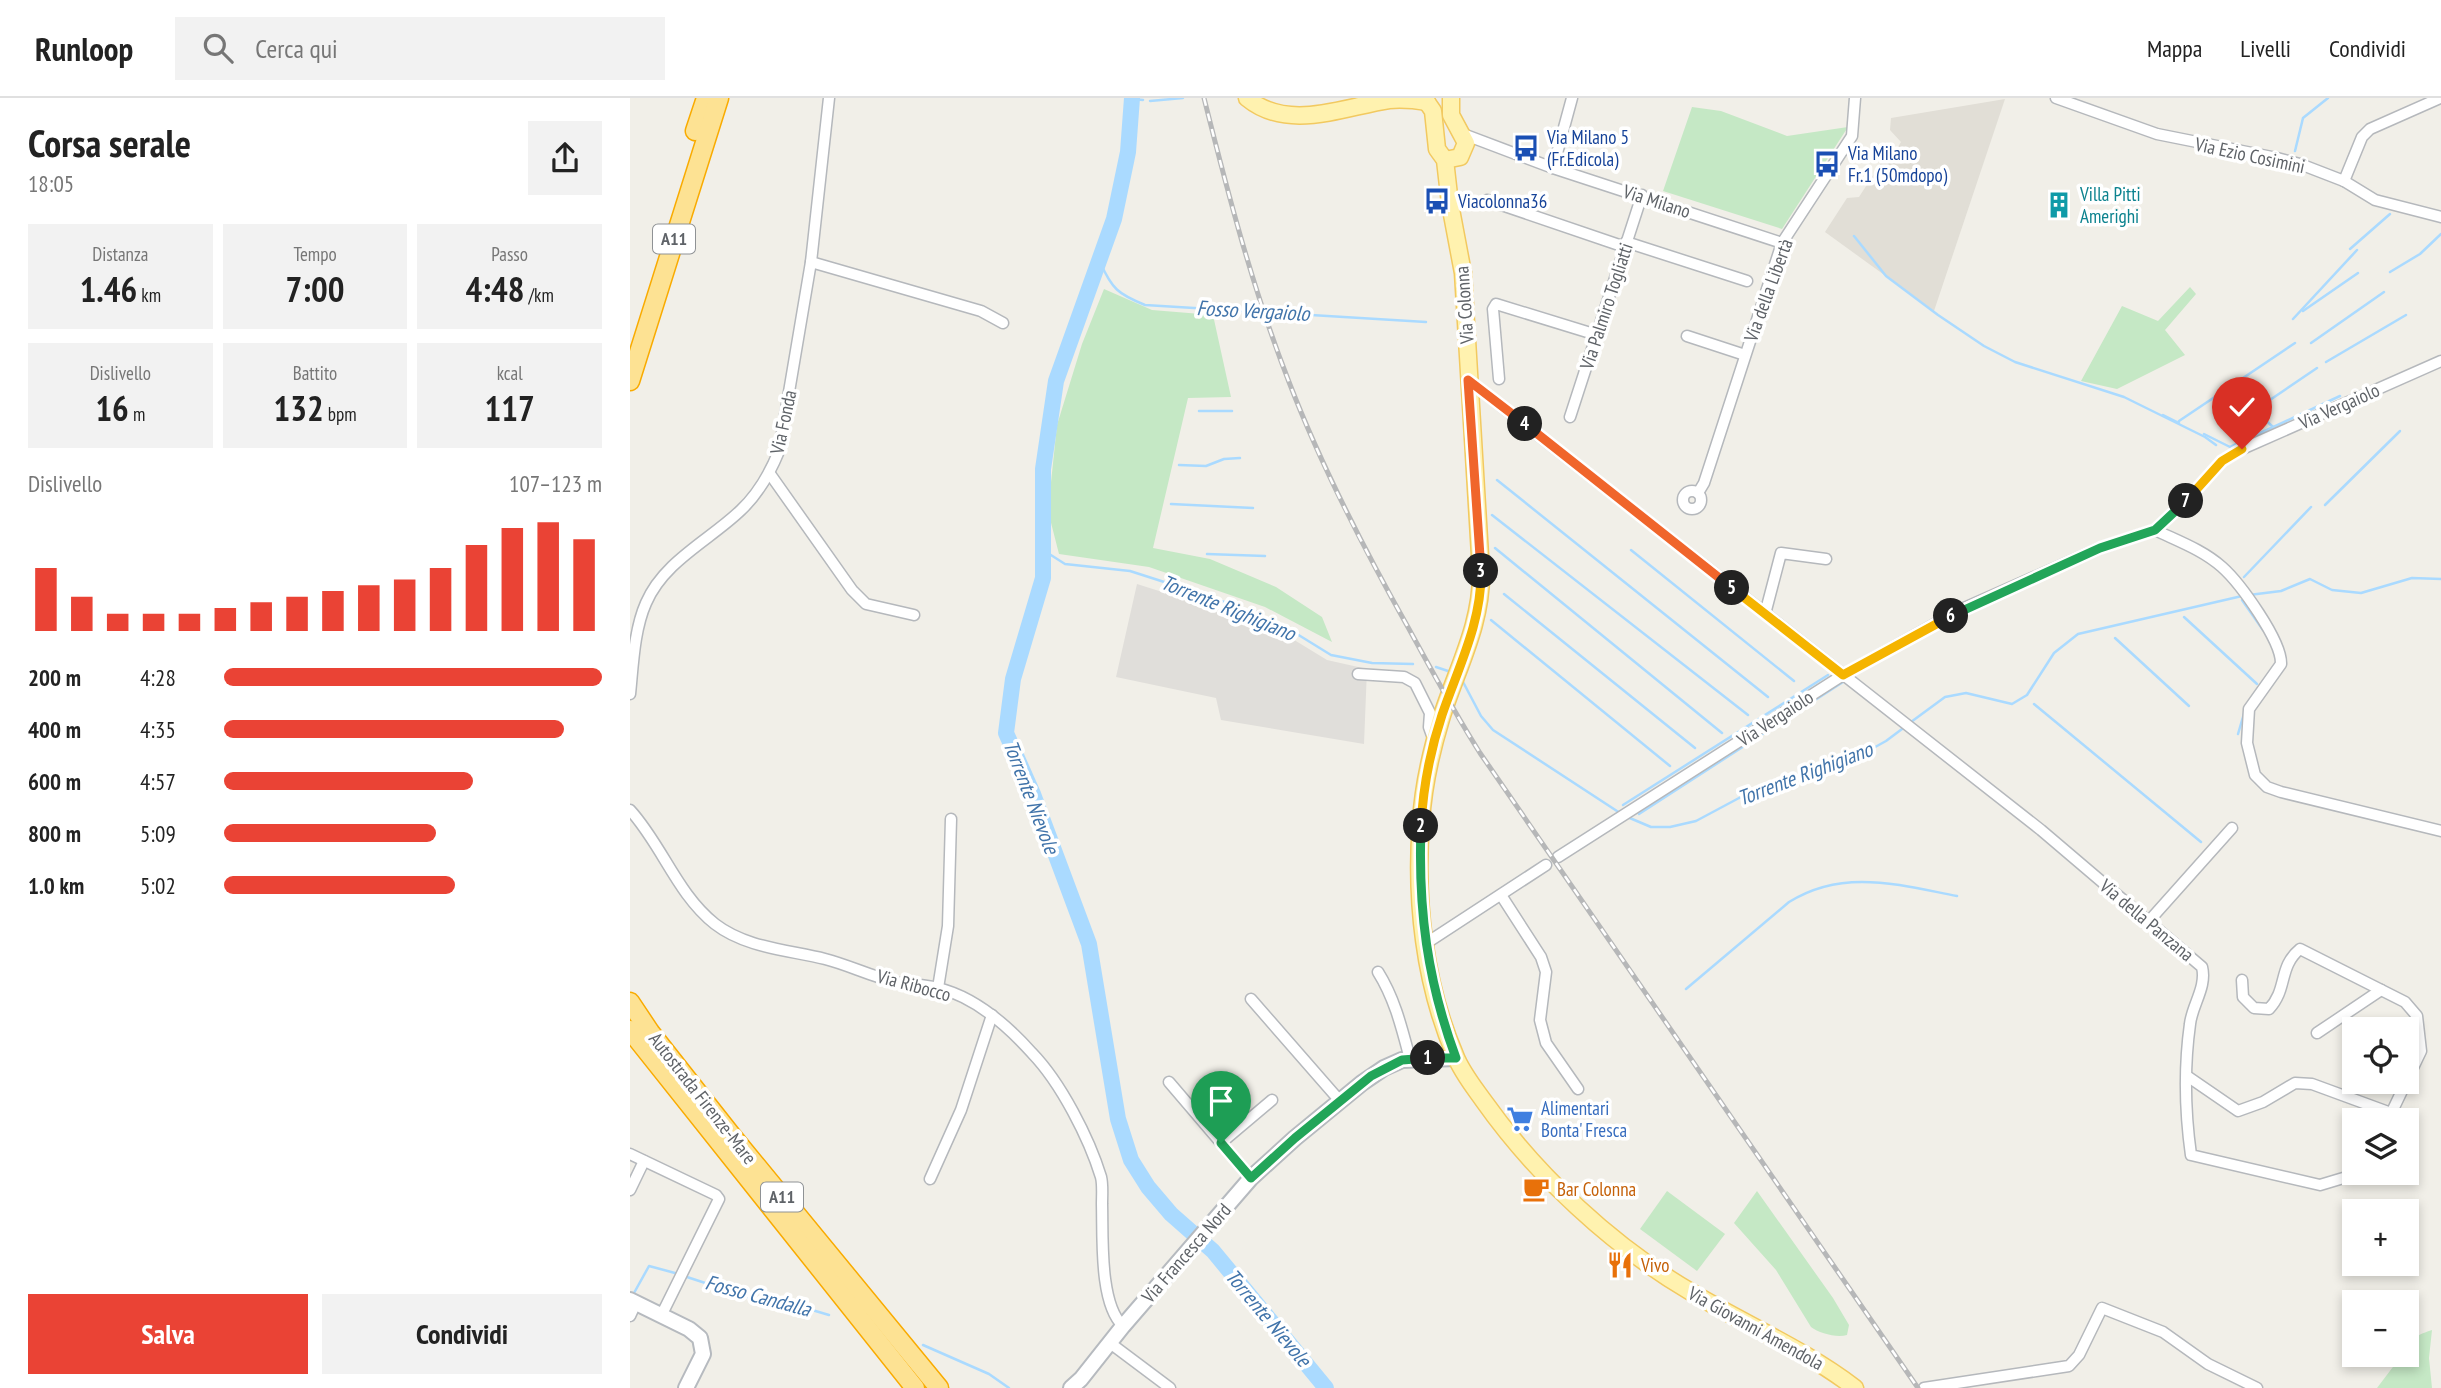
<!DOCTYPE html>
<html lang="it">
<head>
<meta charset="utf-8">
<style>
  :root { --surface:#fff; --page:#f2f2f2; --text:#222; --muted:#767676; --line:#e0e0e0; --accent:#ea4335 }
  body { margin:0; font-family:"PT Sans Narrow",sans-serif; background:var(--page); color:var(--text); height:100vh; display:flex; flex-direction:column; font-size:26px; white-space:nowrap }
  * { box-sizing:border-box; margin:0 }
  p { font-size:23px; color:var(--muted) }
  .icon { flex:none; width:38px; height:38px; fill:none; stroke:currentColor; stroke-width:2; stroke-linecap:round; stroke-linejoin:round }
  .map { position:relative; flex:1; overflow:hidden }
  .sheet { display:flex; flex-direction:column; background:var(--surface); width:630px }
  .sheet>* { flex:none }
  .controls { position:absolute; left:1712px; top:919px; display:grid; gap:14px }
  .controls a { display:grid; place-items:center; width:77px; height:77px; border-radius:0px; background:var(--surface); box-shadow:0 4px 10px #0003; font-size:35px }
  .pin { position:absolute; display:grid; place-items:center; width:60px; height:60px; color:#fff; margin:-72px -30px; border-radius:50% 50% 50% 0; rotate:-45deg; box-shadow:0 0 7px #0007 }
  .pin .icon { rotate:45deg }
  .km { position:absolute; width:35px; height:35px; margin:-18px; border-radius:50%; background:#222; color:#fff; font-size:19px; line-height:35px; text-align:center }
  .round { display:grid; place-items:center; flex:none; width:74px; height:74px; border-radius:0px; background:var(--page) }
  .overview { display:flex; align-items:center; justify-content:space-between; height:119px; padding:0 28px }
  h1 { font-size:38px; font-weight:700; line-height:52px }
  .figures { display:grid; grid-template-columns:repeat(3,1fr); gap:10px; height:119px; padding:7px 28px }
  .figures div { display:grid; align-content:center; border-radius:0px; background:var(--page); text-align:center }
  .figures b { font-size:35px; font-weight:700 }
  .figures small { font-size:19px; font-weight:400 }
  .figures p { font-size:19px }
  .chart { height:196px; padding:14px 28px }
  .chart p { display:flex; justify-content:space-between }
  .chart svg { width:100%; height:126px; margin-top:7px; stroke:var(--accent); stroke-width:6 }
  .button { display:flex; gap:14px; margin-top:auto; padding:14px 28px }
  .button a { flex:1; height:80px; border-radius:0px; background:var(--accent); color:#fff; font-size:28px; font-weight:700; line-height:80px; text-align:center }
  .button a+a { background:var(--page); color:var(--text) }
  ul { padding:0 28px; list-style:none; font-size:23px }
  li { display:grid; grid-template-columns:112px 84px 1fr; align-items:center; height:52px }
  li i { height:18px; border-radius:9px; background:var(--accent) }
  header { display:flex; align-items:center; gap:42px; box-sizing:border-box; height:98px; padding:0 35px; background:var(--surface); border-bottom:2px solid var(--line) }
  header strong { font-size:33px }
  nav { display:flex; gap:38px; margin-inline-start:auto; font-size:24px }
  .search { width:490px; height:63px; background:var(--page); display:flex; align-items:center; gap:18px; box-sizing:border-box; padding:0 24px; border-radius:0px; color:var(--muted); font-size:26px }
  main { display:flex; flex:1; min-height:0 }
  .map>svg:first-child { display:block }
  .industrial { fill:#e0deda }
  .education { fill:#e1ded6 }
  .green { fill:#c5e8c5 }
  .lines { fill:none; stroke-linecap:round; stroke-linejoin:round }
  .stream { stroke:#aadaff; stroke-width:2.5 }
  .river { stroke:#aadaff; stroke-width:16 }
  .minor-casing { stroke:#b5b8bc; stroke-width:13 }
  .secondary-casing { stroke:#b6babf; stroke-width:18 }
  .primary-casing { stroke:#f2c960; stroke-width:19 }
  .motorway-casing { stroke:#f9ab00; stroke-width:21 }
  .minor { stroke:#fff; stroke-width:10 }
  .secondary { stroke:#fff; stroke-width:14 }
  .primary { stroke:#fff2af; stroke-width:16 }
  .motorway { stroke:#fde293; stroke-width:18 }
  .rail-casing { stroke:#b6b7b8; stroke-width:5 }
  .rail { stroke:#fff; stroke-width:2.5; stroke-dasharray:8; stroke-linecap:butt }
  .split-1-casing { stroke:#fff; stroke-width:14 }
  .split-2-casing { stroke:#fff; stroke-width:14 }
  .split-3-casing { stroke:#fff; stroke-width:14 }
  .split-4-casing { stroke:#fff; stroke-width:14 }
  .split-5-casing { stroke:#fff; stroke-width:14 }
  .split-6-casing { stroke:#fff; stroke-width:14 }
  .split-7-casing { stroke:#fff; stroke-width:14 }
  .split-8-casing { stroke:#fff; stroke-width:14 }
  .split-1 { stroke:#22a559; stroke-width:9 }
  .split-2 { stroke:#22a559; stroke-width:9 }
  .split-3 { stroke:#f5b400; stroke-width:9 }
  .split-4 { stroke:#f0652b; stroke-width:9 }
  .split-5 { stroke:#f0652b; stroke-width:9 }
  .split-6 { stroke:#f5b400; stroke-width:9 }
  .split-7 { stroke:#22a559; stroke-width:9 }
  .split-8 { stroke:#f5b400; stroke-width:9 }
  .labels { text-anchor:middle; stroke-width:7; stroke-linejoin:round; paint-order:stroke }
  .shield { fill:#fff; stroke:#8f9295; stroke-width:2 }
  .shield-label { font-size:18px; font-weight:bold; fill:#5f6368 }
  .transit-label { font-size:19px; fill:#164399; stroke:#fff; text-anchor:start }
  .street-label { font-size:19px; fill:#5f6368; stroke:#fff }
  .culture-label { font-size:19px; fill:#0d838f; stroke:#fff; text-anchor:start }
  .shop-label { font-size:19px; fill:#366cbe; stroke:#fff; text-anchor:start }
  .food-label { font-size:19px; fill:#c56008; stroke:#fff; text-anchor:start }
  .water-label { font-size:21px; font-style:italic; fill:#4174aa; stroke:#fff }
</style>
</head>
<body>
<header>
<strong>Runloop</strong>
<div class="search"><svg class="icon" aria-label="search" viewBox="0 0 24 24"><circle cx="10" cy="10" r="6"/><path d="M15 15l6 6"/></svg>Cerca qui</div>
<nav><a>Mappa</a><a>Livelli</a><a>Condividi</a></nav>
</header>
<main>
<section class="sheet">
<div class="overview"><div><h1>Corsa serale</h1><p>18:05</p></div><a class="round"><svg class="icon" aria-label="share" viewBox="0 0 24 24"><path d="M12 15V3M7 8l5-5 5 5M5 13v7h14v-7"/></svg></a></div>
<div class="figures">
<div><p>Distanza</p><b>1.46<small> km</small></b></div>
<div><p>Tempo</p><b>7:00</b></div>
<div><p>Passo</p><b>4:48<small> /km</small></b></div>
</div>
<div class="figures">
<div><p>Dislivello</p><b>16<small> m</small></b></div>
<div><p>Battito</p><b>132<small> bpm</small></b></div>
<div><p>kcal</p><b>117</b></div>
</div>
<div class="chart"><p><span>Dislivello</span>107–123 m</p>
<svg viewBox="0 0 160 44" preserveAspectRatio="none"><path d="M5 44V22M15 44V32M25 44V38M35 44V38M45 44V38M55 44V36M65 44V34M75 44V32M85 44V30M95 44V28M105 44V26M115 44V22M125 44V14M135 44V8M145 44V6M155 44V12"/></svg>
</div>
<ul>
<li><b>200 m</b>4:28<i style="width:100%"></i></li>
<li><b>400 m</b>4:35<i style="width:90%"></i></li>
<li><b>600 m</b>4:57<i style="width:66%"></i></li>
<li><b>800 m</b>5:09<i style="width:56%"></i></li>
<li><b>1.0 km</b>5:02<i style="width:61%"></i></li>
</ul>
<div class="button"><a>Salva</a><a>Condividi</a></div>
</section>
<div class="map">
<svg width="1811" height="1290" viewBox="0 0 1811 1290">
  <rect width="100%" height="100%" fill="#f1efe8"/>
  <path class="industrial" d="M507,486L643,529L697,562L737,571L734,646L591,622L586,600L486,579Z"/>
  <path class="education" d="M1375,1L1304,213L1195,134L1217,100L1229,99L1251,65H1259L1271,44L1260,32L1261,20Z"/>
  <g class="green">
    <path d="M1062,9L1091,13L1157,38L1218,29L1152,131L1033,93Z"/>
    <path d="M1560,189L1566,196L1535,232L1555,257L1487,291L1451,283L1492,208L1528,223Z"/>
    <path d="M474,191L522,212L583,217L601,299L558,300L523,450L580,461L646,489L692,519L702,544L635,509L519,469L429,456L418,413L427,327L452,246Z"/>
    <path d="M1037,1093L1095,1136L1067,1173L1010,1131Z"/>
    <path d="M1127,1093L1203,1200L1219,1227L1217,1237C1206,1240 1189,1235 1181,1229L1146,1172L1104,1125Z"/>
    <path d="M1802,1232L1799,1260L1802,1290H1747L1772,1257L1776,1256C1776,1241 1790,1236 1802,1232Z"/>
  </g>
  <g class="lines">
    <g class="stream">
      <path d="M502,1L513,2"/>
      <path d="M520,3L553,0"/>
      <path d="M1665,53L1673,20L1698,0"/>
      <path d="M1224,138L1256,178L1308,217L1354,248L1385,264L1494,299L1575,339L1586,347"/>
      <path d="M1720,151L1760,116"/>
      <path d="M470,164C482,191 488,196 515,207L796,224"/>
      <path d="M1760,174L1790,156L1811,136"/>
      <path d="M1673,213L1728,175"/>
      <path d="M1663,221L1727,152"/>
      <path d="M1681,245L1754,194"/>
      <path d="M1696,264L1776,217"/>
      <path d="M1600,289L1643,329"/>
      <path d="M1628,310L1687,270"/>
      <path d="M569,313H602"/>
      <path d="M1533,317L1549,325"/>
      <path d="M1549,323L1665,245"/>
      <path d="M1574,336L1600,349L1710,298"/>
      <path d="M549,367L576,368L594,361L610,360"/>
      <path d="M867,382L1138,599"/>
      <path d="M541,406L623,410"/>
      <path d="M1695,407L1770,333"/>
      <path d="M862,417L1118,617"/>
      <path d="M865,450L1092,635"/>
      <path d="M413,452L435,466L500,473L584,500L654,528L701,557L742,565L783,566"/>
      <path d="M1001,452L1164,583"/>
      <path d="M577,456L635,458"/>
      <path d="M1614,479L1681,409"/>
      <path d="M874,496L1065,650"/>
      <path d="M1619,497L1651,493L1680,481L1702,492L1731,495L1782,480L1811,481"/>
      <path d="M1612,502L1633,532"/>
      <path d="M1554,519L1627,586"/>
      <path d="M861,522L1040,668"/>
      <path d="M1485,540L1559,608"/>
      <path d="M806,569L821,574"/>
      <path d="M832,582L851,618L863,632L990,715"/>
      <path d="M1404,606L1571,744"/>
      <path d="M1281,624L1315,599L1336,595L1382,606L1397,597L1424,555L1448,536L1612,498"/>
      <path d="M1608,636L1615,612"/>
      <path d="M993,707L1198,577"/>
      <path d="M1009,716L1213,584"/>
      <path d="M995,718L1021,729H1040L1066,723L1109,700L1220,663L1256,643L1276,628"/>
      <path d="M1056,891L1159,804C1213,770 1269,787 1327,798"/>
      <path d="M57,1179L127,1202L155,1204L199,1217"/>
      <path d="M4,1195L19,1168L45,1175"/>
      <path d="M293,1247L359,1276L379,1290"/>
    </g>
    <path class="river" d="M502,0L498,54L484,121L426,283L413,371V480L383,581L376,635L403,696L459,846L488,1021L501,1062L518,1089L541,1116L583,1153L696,1290"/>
    <g class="minor-casing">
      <g id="minor">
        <path d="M1426,0L1527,36L1647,60L1670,66L1714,83L1745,102L1811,119"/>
        <path d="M833,36L923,70L1152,145"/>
        <path d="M923,70L942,0"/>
        <path d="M1714,83L1732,39L1740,31L1810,0"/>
        <path d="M857,102L995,149"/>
        <path d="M996,144L1117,183"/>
        <path d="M181,164L351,213L373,225"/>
        <path d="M1057,238L1115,257"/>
        <path d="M869,281L863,211L866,206L967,237"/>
        <path d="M838,282L1411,732L1572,869C1577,889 1562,907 1560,926C1554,969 1555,1014 1561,1057L1690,1087L1720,1078L1724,1073"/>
        <path d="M940,319L1012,97"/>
        <path d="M140,376L222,492L236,506L284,517"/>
        <circle cx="1062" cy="402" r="9"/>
        <path d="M1068,395L1074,385L1152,145L1222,38L1225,0"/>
        <path d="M1525,432C1548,443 1573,452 1592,469C1610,485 1652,543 1651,566L1619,611L1617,645L1625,677L1637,689L1651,694L1811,733"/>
        <path d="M1135,516L1151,455L1196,461"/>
        <path d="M728,576L774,579L785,585L800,615L799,629L804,643"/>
        <path d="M0,596C3,567 4,532 16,505C34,463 80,442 111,412C129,395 140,375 149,353L181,164L199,0"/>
        <path d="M0,712C32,747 47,796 85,826C116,850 159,852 195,861C219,867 242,879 266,884C279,887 294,886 308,890C345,899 377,927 402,955C431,985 459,1040 471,1079C473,1087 472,1097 472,1106C473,1137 469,1206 493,1228"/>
        <path d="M928,759L1213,577L1332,511L1470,450L1525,432L1554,405L1592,363L1612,351L1811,263"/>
        <path d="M871,797L911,859L916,874L910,922L916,945L948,991"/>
        <path d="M1519,823L1602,730"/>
        <path d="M795,846L916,767"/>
        <path d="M748,874C765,901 772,931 780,961"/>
        <path d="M1612,882L1613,899L1624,910L1639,911C1658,891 1648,869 1670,851L1775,904L1787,918L1791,953L1758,1022"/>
        <path d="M308,890L318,828L321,721"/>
        <path d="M621,901L710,1003"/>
        <path d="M1687,935L1751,892"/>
        <path d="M1557,978L1608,1013L1633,1004L1665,985L1682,986L1761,1015"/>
        <path d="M539,984L621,1080"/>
        <path d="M591,1045L642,1002"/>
        <path d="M0,1056L86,1097L89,1101L31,1218"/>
        <path d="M300,1081L331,1012L362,917"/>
        <path d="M0,1092L14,1063"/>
        <path d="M0,1218L6,1205"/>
        <path d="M480,1245L540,1290"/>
        <path d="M1294,1290L1439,1268L1449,1257L1472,1210L1533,1234L1578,1266L1627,1290"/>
      </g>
    </g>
    <g class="secondary-casing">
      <g id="secondary">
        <path d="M0,1202L59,1231L70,1240L73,1256L56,1290"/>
        <path d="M441,1290L451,1281L493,1228L621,1080L665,1040L732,985L754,970L772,962L826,960"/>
      </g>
    </g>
    <g class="primary-casing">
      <g id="primary">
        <path d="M617,0C658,34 713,9 759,2C771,1 785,2 797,4"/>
        <path d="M794,0L803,13L807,51L815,62L820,106L833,175L851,474C852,527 826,572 811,621C801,654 793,689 791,724C785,802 794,885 825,957C831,973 843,988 853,1002C906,1077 982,1148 1061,1194C1116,1227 1174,1251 1225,1290"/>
        <path d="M815,62L830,59L836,45L821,17V0"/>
      </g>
    </g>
    <g class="motorway-casing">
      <g id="motorway">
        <path d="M65,33L76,0"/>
        <path d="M0,283L89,0"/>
        <path d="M0,904L20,934L102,1038L309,1290"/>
        <path d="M0,932L285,1290"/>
      </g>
    </g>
    <use href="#minor" class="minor"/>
    <use href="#secondary" class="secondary"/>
    <use href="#primary" class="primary"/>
    <use href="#motorway" class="motorway"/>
    <g class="rail-casing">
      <path id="rail" d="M574,0C598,96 623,192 659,284C692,370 734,451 779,531C802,573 824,614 850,655L1288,1290"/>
    </g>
    <use href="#rail" class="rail"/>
  </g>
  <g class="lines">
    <g class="split-1-casing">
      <path id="split-1" d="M591,1045L621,1080L665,1040L741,978L772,962L798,960"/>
    </g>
    <g class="split-2-casing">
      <path id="split-2" d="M791,728C788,811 797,882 826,960H798"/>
    </g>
    <g class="split-3-casing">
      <path id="split-3" d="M791,728C793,691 800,653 812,617C828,570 852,524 851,473"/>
    </g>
    <g class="split-4-casing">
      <path id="split-4" d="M851,473L838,282L895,326"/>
    </g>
    <g class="split-5-casing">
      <path id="split-5" d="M895,326L1102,490"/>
    </g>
    <g class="split-6-casing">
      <path id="split-6" d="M1102,490L1213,577L1321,518"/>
    </g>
    <g class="split-7-casing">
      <path id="split-7" d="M1321,518L1470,450L1525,432L1556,403"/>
    </g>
    <g class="split-8-casing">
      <path id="split-8" d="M1556,403L1592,363L1612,351"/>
    </g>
    <use href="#split-1" class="split-1"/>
    <use href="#split-2" class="split-2"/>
    <use href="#split-3" class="split-3"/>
    <use href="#split-4" class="split-4"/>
    <use href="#split-5" class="split-5"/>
    <use href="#split-6" class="split-6"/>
    <use href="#split-7" class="split-7"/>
    <use href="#split-8" class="split-8"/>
  </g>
  <defs>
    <g id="bus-bare" transform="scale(2.1)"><path d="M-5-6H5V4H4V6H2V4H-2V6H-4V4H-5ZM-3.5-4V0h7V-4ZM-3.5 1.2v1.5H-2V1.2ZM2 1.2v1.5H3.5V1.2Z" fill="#1a4fb4" stroke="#fff" stroke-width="2.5" paint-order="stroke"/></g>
    <g id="building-bare" transform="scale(2.1)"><path d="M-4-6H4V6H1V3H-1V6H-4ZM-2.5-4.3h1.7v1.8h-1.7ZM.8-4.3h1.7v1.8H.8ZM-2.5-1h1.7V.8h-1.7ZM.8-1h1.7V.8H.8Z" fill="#0f9aa8" stroke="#fff" stroke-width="2.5" paint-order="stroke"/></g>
    <g id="supermarket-bare" transform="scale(2.1)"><path d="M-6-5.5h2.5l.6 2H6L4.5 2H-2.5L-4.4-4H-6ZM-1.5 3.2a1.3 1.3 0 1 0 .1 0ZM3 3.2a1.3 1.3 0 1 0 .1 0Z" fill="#3f7fe0" stroke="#fff" stroke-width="2.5" paint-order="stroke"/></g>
    <g id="cafe-bare" transform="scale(2.1)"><path d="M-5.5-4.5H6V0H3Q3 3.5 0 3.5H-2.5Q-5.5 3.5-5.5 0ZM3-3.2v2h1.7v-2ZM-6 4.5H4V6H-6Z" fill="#e8710a" stroke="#fff" stroke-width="2.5" paint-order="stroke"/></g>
    <g id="restaurant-bare" transform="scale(2.1)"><path d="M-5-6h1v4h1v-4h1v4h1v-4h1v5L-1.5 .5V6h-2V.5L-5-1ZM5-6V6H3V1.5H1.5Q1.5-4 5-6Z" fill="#e8710a" stroke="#fff" stroke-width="2.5" paint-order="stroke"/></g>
  </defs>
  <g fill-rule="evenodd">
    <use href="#bus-bare" x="896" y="50"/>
    <use href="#bus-bare" x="1197" y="66"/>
    <use href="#bus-bare" x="807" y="103"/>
    <use href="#building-bare" x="1429" y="107"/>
    <use href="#supermarket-bare" x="890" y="1021"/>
    <use href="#cafe-bare" x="906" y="1091"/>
    <use href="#restaurant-bare" x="990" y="1167"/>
  </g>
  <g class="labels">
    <g class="shield">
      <rect x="23" y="126.5" width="42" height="29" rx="5"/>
      <rect x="131" y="1084.5" width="42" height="29" rx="5"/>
    </g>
    <g class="shield-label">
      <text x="44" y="147">A11</text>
      <text x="152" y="1105">A11</text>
    </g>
    <g class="transit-label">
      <text x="917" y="46">Via Milano 5<tspan x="917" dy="22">(Fr.Edicola)</tspan></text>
      <text x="1218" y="62">Via Milano<tspan x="1218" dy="22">Fr.1 (50mdopo)</tspan></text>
      <text x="828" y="110">Viacolonna36</text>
    </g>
    <g class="street-label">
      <text transform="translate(1620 57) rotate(12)" y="7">Via Ezio Cosimini</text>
      <text transform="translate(1027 103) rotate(18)" y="7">Via Milano</text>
      <text transform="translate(1138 192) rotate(-70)" y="7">Via della Libertà</text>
      <text transform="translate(834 207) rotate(-94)" y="7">Via Colonna</text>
      <text transform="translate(976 208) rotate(-72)" y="7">Via Palmiro Togliatti</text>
      <text transform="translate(1709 308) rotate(-24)" y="7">Via Vergaiolo</text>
      <text transform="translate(153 324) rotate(-78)" y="7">Via Fonda</text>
      <text transform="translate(1145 620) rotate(-33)" y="7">Via Vergaiolo</text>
      <text transform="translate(1517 822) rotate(40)" y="7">Via della Panzana</text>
      <text transform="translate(284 887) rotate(15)" y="7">Via Ribocco</text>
      <text transform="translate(73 1000) rotate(52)" y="7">Autostrada Firenze-Mare</text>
      <text transform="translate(556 1155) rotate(-49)" y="7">Via Francesca Nord</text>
      <text transform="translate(1126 1230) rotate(29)" y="7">Via Giovanni Amendola</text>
    </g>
    <g class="culture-label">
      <text x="1450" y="103">Villa Pitti<tspan x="1450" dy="22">Amerighi</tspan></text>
    </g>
    <g class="shop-label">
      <text x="911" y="1017">Alimentari<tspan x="911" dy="22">Bonta' Fresca</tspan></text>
    </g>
    <g class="food-label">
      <text x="927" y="1098">Bar Colonna</text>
      <text x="1011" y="1174">Vivo</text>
    </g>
    <g class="water-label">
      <text transform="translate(623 213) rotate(3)" y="7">Fosso Vergaiolo</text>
      <text transform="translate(598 510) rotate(22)" y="7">Torrente Righigiano</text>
      <text transform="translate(1175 676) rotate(-21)" y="7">Torrente Righigiano</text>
      <text transform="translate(401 699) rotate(69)" y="7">Torrente Nievole</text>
      <text transform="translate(128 1198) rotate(15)" y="7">Fosso Candalla</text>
      <text transform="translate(638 1220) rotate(50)" y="7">Torrente Nievole</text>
    </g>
  </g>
</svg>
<div class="controls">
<a><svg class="icon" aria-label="locate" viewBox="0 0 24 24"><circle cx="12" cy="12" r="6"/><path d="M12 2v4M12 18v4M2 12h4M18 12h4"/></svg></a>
<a><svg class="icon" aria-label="layers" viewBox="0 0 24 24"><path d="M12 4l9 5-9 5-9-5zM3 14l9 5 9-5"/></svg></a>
<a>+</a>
<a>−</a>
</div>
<div class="pin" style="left:591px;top:1045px;background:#1e9e55"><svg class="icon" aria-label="arrive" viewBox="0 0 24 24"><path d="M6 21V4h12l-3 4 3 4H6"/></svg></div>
<div class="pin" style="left:1612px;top:351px;background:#d93025"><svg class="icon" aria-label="check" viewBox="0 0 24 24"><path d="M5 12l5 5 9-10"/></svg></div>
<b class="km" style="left:798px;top:960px">1</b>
<b class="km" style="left:791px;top:728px">2</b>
<b class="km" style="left:851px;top:473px">3</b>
<b class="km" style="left:895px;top:326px">4</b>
<b class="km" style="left:1102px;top:490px">5</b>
<b class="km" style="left:1321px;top:518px">6</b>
<b class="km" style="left:1556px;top:403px">7</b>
</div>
</main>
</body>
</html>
